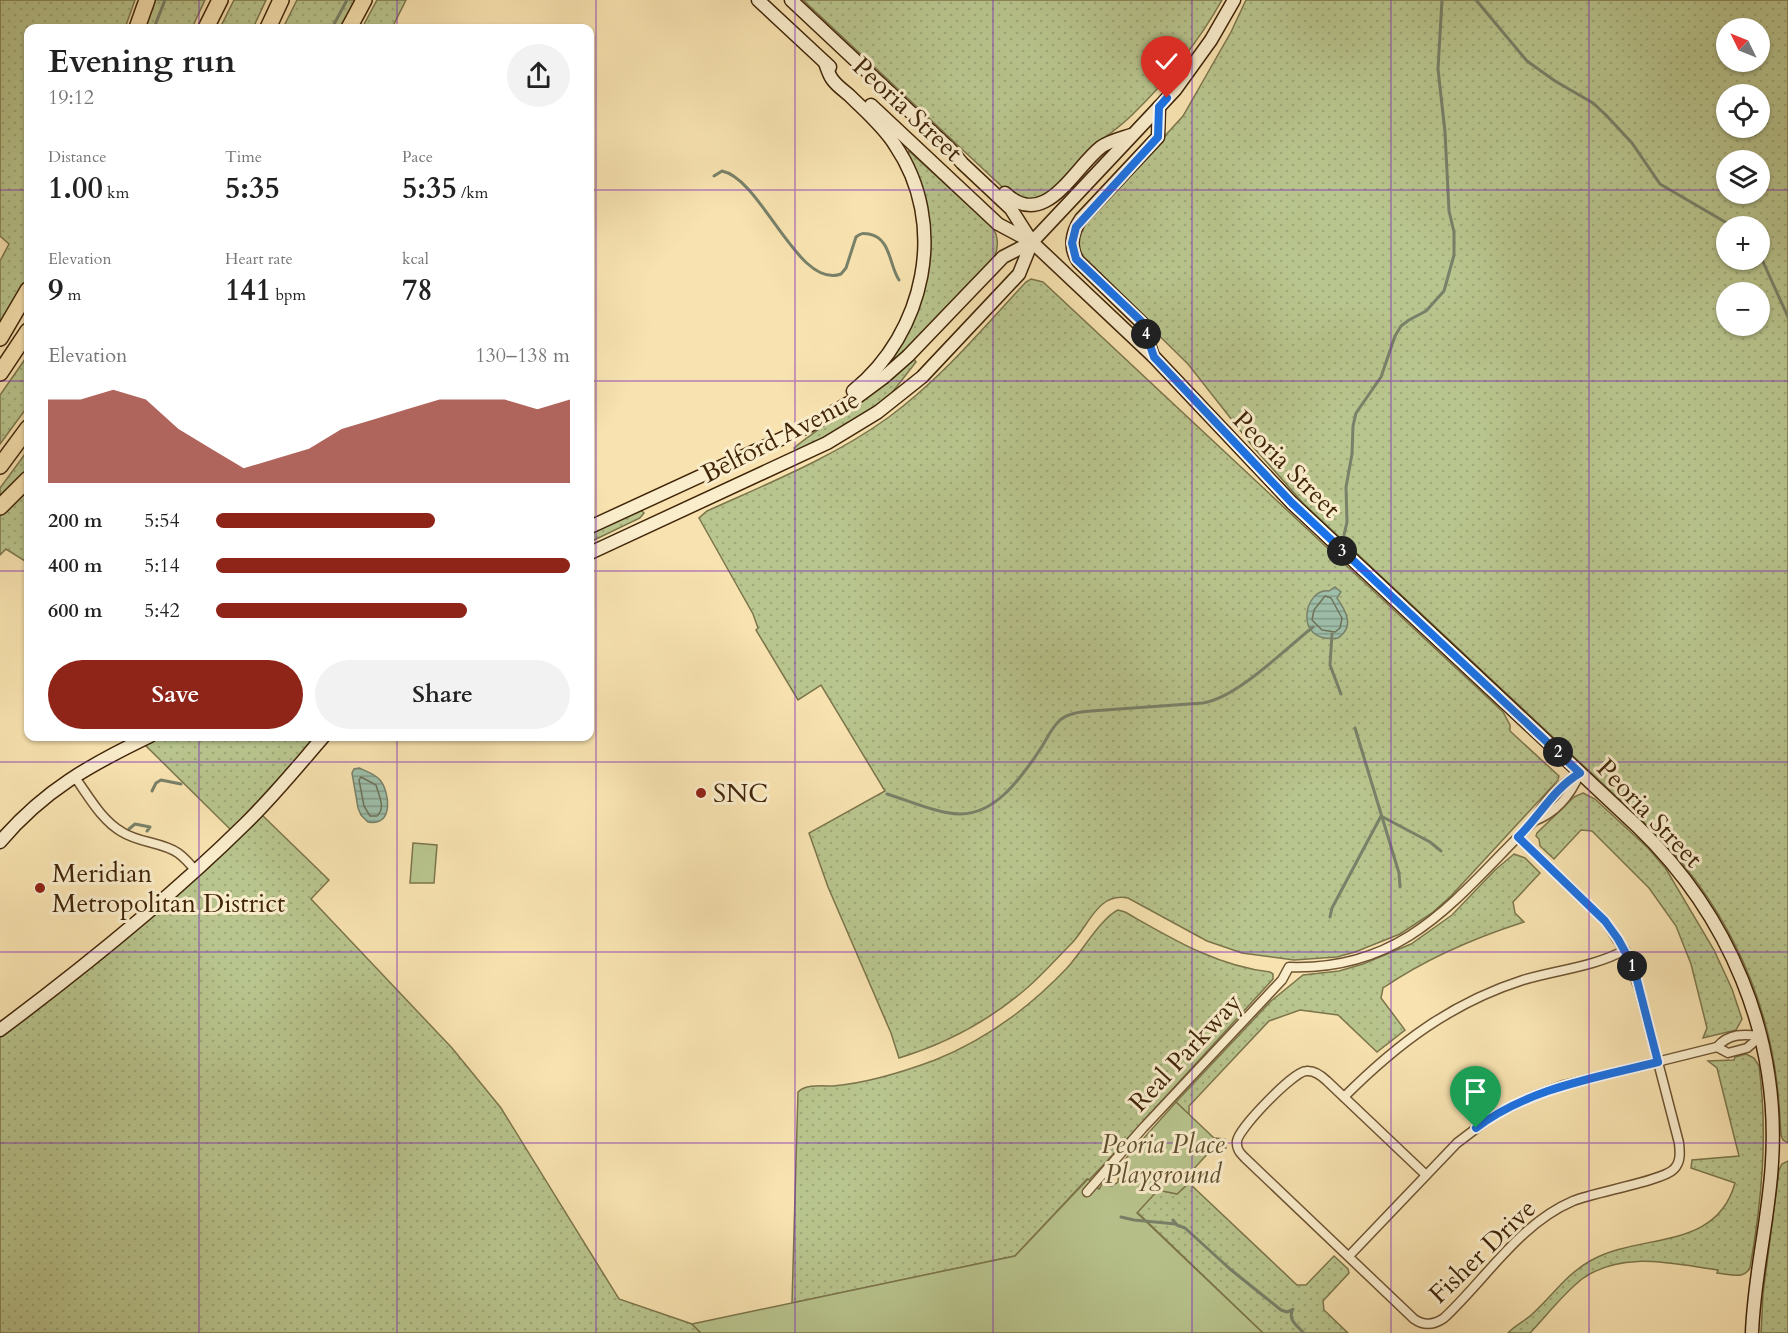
<!DOCTYPE html>
<html lang="en">
<head>
<meta charset="utf-8">
<style>
  :root { --surface:#fff; --page:#f2f2f2; --text:#222; --muted:#767676; --accent:#8f2418 }
  body { margin:0; font-family:Cardo,serif; background:var(--page); color:var(--text); height:100vh; display:flex; flex-direction:column; font-size:22px; white-space:nowrap }
  * { box-sizing:border-box; margin:0 }
  p { font-size:20px; color:var(--muted) }
  .icon { flex:none; width:33px; height:33px; fill:none; stroke:currentColor; stroke-width:2; stroke-linecap:round; stroke-linejoin:round }
  .map { position:relative; flex:1; overflow:hidden }
  .drawer { position:absolute; left:24px; top:24px; width:570px; height:717px; display:flex; flex-direction:column; background:var(--surface); border-radius:12px; box-shadow:0 2px 4px #0004 }
  .drawer>* { flex:none }
  .needle { width:39px; rotate:313deg }
  .fabs { position:absolute; left:1716px; top:18px; display:grid; gap:12px }
  .fabs a { display:grid; place-items:center; width:54px; height:54px; border-radius:50%; background:var(--surface); box-shadow:0 2px 4px #0004; font-size:30px }
  .pin { position:absolute; display:grid; place-items:center; width:51px; height:51px; color:#fff; margin:-62px -26px; border-radius:50% 50% 50% 0; rotate:-45deg; box-shadow:0 0 6px #0007 }
  .pin .icon { rotate:45deg }
  .km { position:absolute; width:30px; height:30px; margin:-15px; border-radius:50%; background:#222; color:#fff; font-size:16px; line-height:30px; text-align:center }
  .round { display:grid; place-items:center; flex:none; width:63px; height:63px; border-radius:32px; background:var(--page) }
  .head { display:flex; align-items:center; justify-content:space-between; height:102px; padding:0 24px }
  h1 { font-size:33px; font-weight:700; line-height:45px }
  .metrics { display:grid; grid-template-columns:repeat(3,1fr); gap:9px; height:102px; padding:6px 24px }
  .metrics div { display:grid; align-content:center }
  .metrics b { font-size:30px; font-weight:700 }
  .metrics small { font-size:16px; font-weight:400 }
  .metrics p { font-size:16px }
  .chart { height:168px; padding:12px 24px }
  .chart p { display:flex; justify-content:space-between }
  .chart svg { width:100%; height:108px; margin-top:6px; fill:var(--accent); opacity:.7 }
  .button { display:flex; gap:12px; margin-top:auto; padding:12px 24px }
  .button a { flex:1; height:69px; border-radius:36px; background:var(--accent); color:#fff; font-size:24px; font-weight:700; line-height:69px; text-align:center }
  .button a+a { background:var(--page); color:var(--text) }
  ul { padding:0 24px; list-style:none; font-size:20px }
  li { display:grid; grid-template-columns:96px 72px 1fr; align-items:center; height:45px }
  li i { height:15px; border-radius:8px; background:var(--accent) }
  .map>svg:first-child { display:block }
  .grass { fill:url(#grass-dots); stroke:#7c754b; stroke-width:1.5; fill-rule:evenodd }
  .park { fill:#b9c58e; stroke:#7c754b; stroke-width:1.5 }
  .water { fill:url(#water-rules); stroke:#788169; stroke-width:1.5 }
  .lines { fill:none; stroke-linecap:round; stroke-linejoin:round }
  .shore { stroke:#6e7258; stroke-width:1.5 }
  .stream { stroke:#788169; stroke-width:3 }
  .street-casing { stroke:#6e5432; stroke-width:11 }
  .secondary-casing { stroke:#402508; stroke-width:15 }
  .highway-casing { stroke:#402508; stroke-width:18 }
  .street { stroke:#faedcc; stroke-width:8 }
  .secondary { stroke:#faedcc; stroke-width:12 }
  .highway { stroke:#f8e3b0; stroke-width:15 }
  .route-casing { stroke:#fff; stroke-width:12 }
  .route { stroke:#1a73e8; stroke-width:8 }
  .grid { fill:none; stroke:#7b2cbf; stroke-width:1.5; stroke-opacity:0.55 }
  .poi-dot { fill:#8f2418; stroke:#faedcc; stroke-width:2 }
  .labels { text-anchor:middle; stroke-width:6; stroke-linejoin:round; paint-order:stroke }
  .street-label { font-size:26px; fill:#402508; stroke:#faedcc }
  .poi-label { font-size:26px; fill:#402508; stroke:#faedcc; text-anchor:start }
  .park-label { font-size:26px; font-style:italic; fill:#5e4d2a; stroke:#faedcc }
</style>
</head>
<body>
<div class="map">
<svg width="1788" height="1333" viewBox="0 0 1788 1333">
  <defs>
    <pattern id="grass-dots" width="8" height="8" patternUnits="userSpaceOnUse" patternTransform="scale(1.5)"><rect width="8" height="8" fill="#b9c58e"/><path d="M2 2h.1M6 6h.1" fill="none" stroke="#a0a979" stroke-width="1.8" stroke-linecap="round"/></pattern>
    <pattern id="water-rules" width="6" height="5" patternUnits="userSpaceOnUse" patternTransform="scale(1.5)"><rect width="6" height="5" fill="#9dbea9"/><path d="M0 2.5h6" fill="none" stroke="#819a88"/></pattern>
  </defs>
  <rect width="100%" height="100%" fill="#f8e3b0"/>
  <filter id="stains"><feTurbulence type="fractalNoise" baseFrequency=".00333" numOctaves="4"/><feColorMatrix values="0 0 0 0 .2 0 0 0 0 .09 0 0 0 0 .02 0 0 0 .5 -.17"/></filter>
  <radialGradient id="worn" r=".72"><stop offset=".6" stop-color="#630" stop-opacity="0"/><stop offset="1" stop-color="#630" stop-opacity=".3"/></radialGradient>
  <g class="grass">
    <path d="M0,0H135L125,28H28V279L0,328V261L9,244L0,236Z"/>
    <path d="M152,0H205L192,28H142Z"/>
    <path d="M234,0H266L253,28H220Z"/>
    <path d="M297,0H359L344,28H283Z"/>
    <path d="M377,0H406L392,28H362Z"/>
    <path d="M803,0H1222C1198,43 1167,81 1132,115C1118,129 1101,139 1087,153C1070,170 1057,188 1037,201L1013,197Z"/>
    <path d="M1246,0H1788V1143L1783,1140L1781,1135C1780,1116 1779,1096 1776,1076C1763,982 1718,895 1650,828L1303,503L1254,448L1188,364L1080,258L1077,238L1082,227L1183,116L1231,32ZM1726,28H1760V62H1726ZM1726,94H1760V128H1726ZM1726,160H1760V194H1726ZM1726,226H1760V260H1726ZM1726,292H1760V326H1726Z"/>
    <path d="M909,151L992,227C999,236 999,249 993,259L916,341L895,360L894,355L908,332L918,309L928,260L907,155Z"/>
    <path d="M1031,279L1043,282L1503,712L1510,725V731L1559,776L1558,780L1451,896L1432,913L1400,934L1355,952L1337,957L1294,960L1242,953L1207,941L1128,898C1098,892 1089,925 1072,943C1057,958 1043,974 1027,988C990,1020 945,1044 899,1058L891,1033L828,887L809,833L885,791L821,685L798,700L756,630L758,628L753,614L699,518L707,511C769,483 834,457 889,417C941,379 982,329 1026,282Z"/>
    <path d="M28,355V406L0,444V395Z"/>
    <path d="M914,359L916,362L891,394L873,408L843,428L796,452L794,448C832,417 877,394 914,359Z"/>
    <path d="M28,450V471L0,500V488Z"/>
    <path d="M28,487V563L6,549L0,555V516Z"/>
    <path d="M641,510L644,513L640,518L590,542V534Z"/>
    <path d="M163,737H317L231,830L145,745Z"/>
    <path d="M1583,793L1595,799L1648,848L1666,869L1714,950L1732,989L1742,1019L1736,1030L1703,1038L1707,1028L1691,964L1676,926L1649,888L1592,831L1581,830L1554,859L1540,846L1539,839L1536,836L1537,833L1574,797Z"/>
    <path d="M262,815L329,880L311,899L452,1048L501,1108L619,1299L692,1324L701,1333H0V1037L52,998Z"/>
    <path d="M1514,854L1525,858L1540,873L1513,902L1515,913L1524,922C1474,938 1427,958 1383,988L1381,998L1405,1030L1377,1052L1338,1015L1300,1010L1269,1021L1189,1106V1115L1176,1102L1271,1001L1303,975L1339,971L1363,964L1411,944L1452,915L1495,870Z"/>
    <path d="M1118,910L1125,912C1171,938 1216,966 1270,972L1273,974V979L1107,1161L1089,1180L1087,1179L1015,1256L792,1303L798,1092C806,1084 822,1086 833,1086C868,1083 903,1072 935,1060C985,1040 1030,1007 1067,968C1080,954 1102,917 1118,910Z"/>
    <path d="M1746,1054L1754,1058L1759,1066C1768,1134 1762,1200 1750,1268C1743,1280 1730,1274 1717,1273L1718,1270C1673,1264 1622,1250 1582,1279C1563,1294 1547,1315 1530,1333H1508C1514,1326 1523,1322 1530,1316C1551,1298 1565,1275 1590,1261C1640,1232 1716,1252 1735,1183L1691,1168L1692,1160L1739,1156L1717,1068L1708,1061L1734,1060L1735,1057Z"/>
    <path d="M1788,1161V1333H1761L1763,1294L1779,1170L1782,1164Z"/>
    <path d="M1189,1183L1297,1285H1306L1334,1256L1348,1269L1349,1273L1323,1301L1324,1310L1348,1333H1263L1137,1212L1158,1190L1177,1194Z"/>
  </g>
  <g class="park">
    <path d="M413,843L437,845L434,883H410Z"/>
    <path d="M1176,1102L1214,1138L1225,1139L1226,1148H1213L1189,1174V1183L1177,1194L1158,1190L1137,1213L1263,1333H701L692,1324L1015,1256L1088,1179L1099,1189L1102,1184L1112,1186L1118,1182L1119,1166Z"/>
  </g>
  <g class="water">
    <path d="M1335,587L1341,592L1337,598C1346,611 1355,627 1338,638C1292,645 1304,587 1329,591Z"/>
    <path d="M359,768C366,771 375,774 380,780C390,792 394,827 368,822L361,815L358,808L352,773L354,769Z"/>
  </g>
  <g class="lines">
    <g class="shore">
      <path d="M1325,596L1331,598L1342,618L1340,628L1335,632L1322,630L1312,620L1314,610Z"/>
      <path d="M361,777L376,785C379,796 386,808 377,816H370L364,806L359,780Z"/>
    </g>
    <g class="stream">
      <path d="M1476,0L1527,61L1555,81L1593,103L1606,115L1632,143L1660,184L1732,226"/>
      <path d="M154,28L165,0"/>
      <path d="M332,28L347,0"/>
      <path d="M714,176L722,171C762,179 798,290 841,274L846,268L856,237C861,233 863,233 869,234C891,238 889,265 899,280"/>
      <path d="M1760,255L1788,317"/>
      <path d="M1344,535L1347,522L1346,487L1352,454L1353,426L1356,413L1381,377L1395,336L1401,326L1409,320L1426,311L1444,291L1454,255V232L1449,211L1445,132L1438,69L1442,0"/>
      <path d="M1332,634L1330,665L1341,694"/>
      <path d="M1355,728L1399,873L1400,887"/>
      <path d="M152,791L156,783L161,780L181,784"/>
      <path d="M887,794C907,800 939,814 959,814C995,815 1021,778 1039,751C1046,741 1051,728 1060,720C1069,713 1080,712 1091,711L1203,703C1238,697 1284,650 1313,627"/>
      <path d="M129,829L135,824L150,827L147,831"/>
      <path d="M1330,917L1332,908L1381,816L1430,842L1441,851"/>
      <path d="M1121,1217L1134,1220L1176,1224"/>
      <path d="M1173,1220L1177,1225L1185,1228L1230,1269L1281,1310L1287,1312L1292,1310"/>
      <path d="M1293,1309C1287,1319 1297,1326 1304,1333"/>
    </g>
    <g class="street-casing">
      <g id="street">
        <path d="M74,776C88,795 101,820 122,832C139,843 162,842 178,853C185,858 190,864 195,870"/>
        <path d="M1534,821C1556,813 1571,794 1580,773"/>
        <path d="M1717,1047L1728,1053L1747,1048L1761,1036"/>
        <path d="M1344,1097C1397,1044 1451,1003 1523,980C1556,970 1594,967 1625,950"/>
        <path d="M1426,1175L1327,1081C1321,1075 1314,1070 1306,1071C1293,1072 1239,1128 1237,1141C1236,1149 1240,1153 1245,1158L1414,1319C1424,1326 1434,1325 1444,1318C1486,1279 1519,1224 1573,1201C1594,1192 1663,1181 1674,1169C1681,1162 1680,1152 1679,1143L1639,989L1626,953L1605,921L1518,837"/>
        <path d="M1087,1192L1143,1128L1282,980L1289,967C1408,971 1458,895 1534,821C1544,801 1561,784 1580,773"/>
        <path d="M1349,1256L1457,1143L1494,1115L1531,1097L1564,1085L1717,1047C1729,1033 1744,1034 1761,1036"/>
      </g>
    </g>
    <g class="secondary-casing">
      <g id="secondary">
        <path d="M758,0L830,67"/>
        <path d="M791,0L951,150L962,163L1011,209L1032,242L1154,357L1292,503L1638,827C1729,915 1780,1035 1772,1162C1769,1219 1754,1275 1752,1333"/>
        <path d="M825,63C827,68 829,75 832,79C836,85 843,90 849,95C865,111 883,126 895,145C949,224 925,333 853,391"/>
        <path d="M871,105L998,224L1030,241"/>
        <path d="M1005,193C1045,231 1073,169 1101,147C1109,141 1122,138 1131,135"/>
        <path d="M1153,356L1142,323L1078,261C1069,247 1072,232 1081,219L1158,137L1159,107"/>
        <path d="M590,527L807,427L852,401L883,378L908,356L1003,257L1032,242"/>
        <path d="M590,553L827,443L878,412L922,377L1019,274L1032,242L1175,90L1211,40L1234,0"/>
        <path d="M0,842C44,790 90,765 150,736"/>
        <path d="M0,1030C84,967 170,898 245,824C273,797 298,766 324,736"/>
      </g>
    </g>
    <g class="highway-casing">
      <g id="highway">
        <path d="M137,28L147,0"/>
        <path d="M206,28L220,0"/>
        <path d="M268,28L281,0"/>
        <path d="M349,28L364,0"/>
        <path d="M0,338L28,290"/>
        <path d="M0,373L28,331"/>
        <path d="M0,466L28,428"/>
        <path d="M0,507L28,479"/>
      </g>
    </g>
    <use href="#street" class="street"/>
    <use href="#secondary" class="secondary"/>
    <use href="#highway" class="highway"/>
  </g>
  <g class="lines">
    <g class="route-casing">
      <path id="route" d="M1167,98L1159,107L1158,137L1076,227L1072,243L1076,259L1142,322L1154,357L1292,503L1580,773C1553,789 1540,816 1518,837L1605,921L1618,939L1629,959L1637,980L1658,1062C1595,1078 1529,1088 1476,1128"/>
    </g>
    <use href="#route" class="route"/>
  </g>
  <path class="grid" d="M199,0V28M397,0V28M596,0V1333M795,0V1333M993,0V1333M1192,0V1333M1391,0V1333M1589,0V1333M0,190H28M590,190H1726M1760,190H1788M0,381H28M590,381H1788M0,571H28M590,571H1788M199,736V1333M397,736V1333M0,762H1788M0,952H1788M0,1143H1788"/>
  <g class="poi-dot">
    <circle cx="701" cy="793" r="6"/>
    <circle cx="40" cy="888" r="6"/>
  </g>
  <g class="labels">
    <g class="street-label">
      <text transform="translate(908 109) rotate(43)" y="9">Peoria Street</text>
      <text transform="translate(780 436) rotate(-27)" y="9">Belford Avenue</text>
      <text transform="translate(1287 464) rotate(45)" y="9">Peoria Street</text>
      <text transform="translate(1650 813) rotate(46)" y="9">Peoria Street</text>
      <text transform="translate(1185 1052) rotate(-47)" y="9">Real Parkway</text>
      <text transform="translate(1482 1251) rotate(-44)" y="9">Fisher Drive</text>
    </g>
    <g class="poi-label">
      <text x="713" y="802">SNC</text>
      <text x="52" y="882">Meridian<tspan x="52" dy="30">Metropolitan District</tspan></text>
    </g>
    <g class="park-label">
      <text x="1163" y="1153">Peoria Place<tspan x="1163" dy="30">Playground</tspan></text>
    </g>
  </g>
  <rect width="100%" height="100%" filter="url(#stains)"/>
  <rect width="100%" height="100%" fill="url(#worn)"/>
</svg>
<div class="fabs">
<a><svg class="needle" viewBox="-14 -14 28 28"><path d="M0-13l5 13h-10z" fill="#e53935"/><path d="M0 13l5-13h-10z" fill="#767676"/></svg></a>
<a><svg class="icon" aria-label="locate" viewBox="0 0 24 24"><circle cx="12" cy="12" r="6"/><path d="M12 2v4M12 18v4M2 12h4M18 12h4"/></svg></a>
<a><svg class="icon" aria-label="layers" viewBox="0 0 24 24"><path d="M12 4l9 5-9 5-9-5zM3 14l9 5 9-5"/></svg></a>
<a>+</a>
<a>−</a>
</div>
<div class="pin" style="left:1476px;top:1128px;background:#1e9e55"><svg class="icon" aria-label="arrive" viewBox="0 0 24 24"><path d="M6 21V4h12l-3 4 3 4H6"/></svg></div>
<div class="pin" style="left:1167px;top:98px;background:#d93025"><svg class="icon" aria-label="check" viewBox="0 0 24 24"><path d="M5 12l5 5 9-10"/></svg></div>
<b class="km" style="left:1632px;top:966px">1</b>
<b class="km" style="left:1558px;top:752px">2</b>
<b class="km" style="left:1342px;top:551px">3</b>
<b class="km" style="left:1146px;top:334px">4</b>
<section class="drawer">
<div class="head"><div><h1>Evening run</h1><p>19:12</p></div><a class="round"><svg class="icon" aria-label="share" viewBox="0 0 24 24"><path d="M12 15V3M7 8l5-5 5 5M5 13v7h14v-7"/></svg></a></div>
<div class="metrics">
<div><p>Distance</p><b>1.00<small> km</small></b></div>
<div><p>Time</p><b>5:35</b></div>
<div><p>Pace</p><b>5:35<small> /km</small></b></div>
</div>
<div class="metrics">
<div><p>Elevation</p><b>9<small> m</small></b></div>
<div><p>Heart rate</p><b>141<small> bpm</small></b></div>
<div><p>kcal</p><b>78</b></div>
</div>
<div class="chart"><p><span>Elevation</span>130–138 m</p>
<svg viewBox="0 0 160 44" preserveAspectRatio="none"><path d="M0 44V10L10 10L20 6L30 10L40 22L50 30L60 38L70 34L80 30L90 22L100 18L110 14L120 10L130 10L140 10L150 14L160 10V44z"/></svg>
</div>
<ul>
<li><b>200 m</b>5:54<i style="width:62%"></i></li>
<li><b>400 m</b>5:14<i style="width:100%"></i></li>
<li><b>600 m</b>5:42<i style="width:71%"></i></li>
</ul>
<div class="button"><a>Save</a><a>Share</a></div>
</section>
</div>
</body>
</html>
